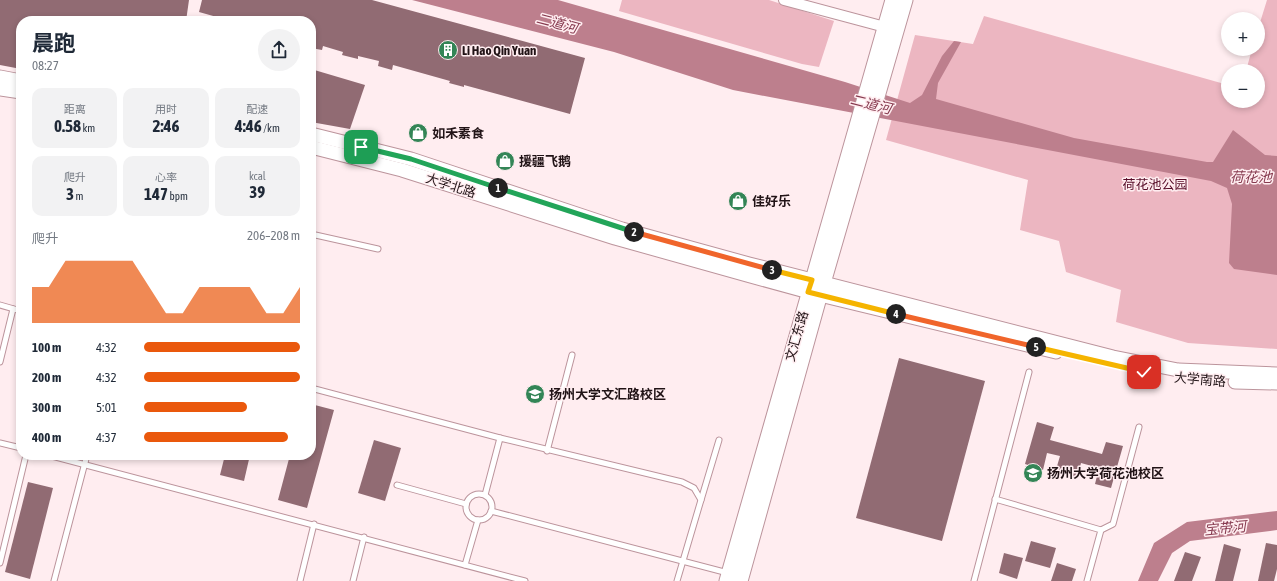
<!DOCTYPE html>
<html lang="zh">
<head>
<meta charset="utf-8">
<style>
  :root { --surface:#fff; --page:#f2f2f3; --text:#1f2937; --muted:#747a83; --accent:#ea580c }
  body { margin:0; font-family:"Asap Condensed","Noto Sans SC",sans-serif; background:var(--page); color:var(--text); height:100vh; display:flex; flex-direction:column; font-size:15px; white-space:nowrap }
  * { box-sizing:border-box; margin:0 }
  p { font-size:13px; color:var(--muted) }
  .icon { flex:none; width:22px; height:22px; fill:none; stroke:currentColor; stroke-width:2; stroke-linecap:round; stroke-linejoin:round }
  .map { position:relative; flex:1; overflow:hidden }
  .drawer { position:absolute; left:16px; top:16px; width:300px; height:444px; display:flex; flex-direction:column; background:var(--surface); border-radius:16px; box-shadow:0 2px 6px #0003 }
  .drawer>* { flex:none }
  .tools { position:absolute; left:1221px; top:12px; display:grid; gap:8px }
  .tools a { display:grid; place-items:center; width:44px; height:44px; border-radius:50%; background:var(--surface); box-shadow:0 2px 6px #0003; font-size:20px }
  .pin { position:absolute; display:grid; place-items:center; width:34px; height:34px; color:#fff; margin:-17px; border-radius:8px; box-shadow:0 2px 6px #0006 }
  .km { position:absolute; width:20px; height:20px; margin:-10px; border-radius:50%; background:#222; color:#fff; font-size:11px; line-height:20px; text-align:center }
  .round { display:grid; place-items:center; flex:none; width:42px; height:42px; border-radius:21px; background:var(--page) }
  .summary { display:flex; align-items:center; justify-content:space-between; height:68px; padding:0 16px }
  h1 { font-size:22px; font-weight:700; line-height:30px }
  .metrics { display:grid; grid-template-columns:repeat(3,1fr); gap:6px; height:68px; padding:4px 16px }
  .metrics div { display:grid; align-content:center; border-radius:10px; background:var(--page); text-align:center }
  .metrics b { font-size:17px; font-weight:700 }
  .metrics small { font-size:11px; font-weight:400 }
  .metrics p { font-size:11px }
  .chart { height:112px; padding:8px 16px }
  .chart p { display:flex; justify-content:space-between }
  .chart svg { width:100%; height:72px; margin-top:4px; fill:var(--accent); opacity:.7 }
  ul { padding:0 16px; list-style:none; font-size:13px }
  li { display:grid; grid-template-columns:64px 48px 1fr; align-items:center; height:30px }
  li i { height:10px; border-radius:5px; background:var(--accent) }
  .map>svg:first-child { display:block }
  .green { fill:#ecb6c1 }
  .water { fill:#bd7f8d }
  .building { fill:#916b73 }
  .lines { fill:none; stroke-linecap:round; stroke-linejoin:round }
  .service-casing { stroke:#bc949c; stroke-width:7 }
  .minor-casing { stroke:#bc949c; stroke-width:12 }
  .tertiary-casing { stroke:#bc949c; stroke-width:15 }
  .secondary-casing { stroke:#bc949c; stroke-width:17 }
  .service { stroke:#fff; stroke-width:5 }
  .minor { stroke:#fff; stroke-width:10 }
  .tertiary { stroke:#fff; stroke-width:13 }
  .secondary { stroke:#fff; stroke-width:15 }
  .split-1-casing { stroke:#fff; stroke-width:8 }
  .split-2-casing { stroke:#fff; stroke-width:8 }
  .split-3-casing { stroke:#fff; stroke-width:8 }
  .split-4-casing { stroke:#fff; stroke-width:8 }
  .split-5-casing { stroke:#fff; stroke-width:8 }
  .split-6-casing { stroke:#fff; stroke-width:8 }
  .split-1 { stroke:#22a559; stroke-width:5 }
  .split-2 { stroke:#22a559; stroke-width:5 }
  .split-3 { stroke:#f0652b; stroke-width:5 }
  .split-4 { stroke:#f5b400; stroke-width:5 }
  .split-5 { stroke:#f0652b; stroke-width:5 }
  .split-6 { stroke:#f5b400; stroke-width:5 }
  .labels { text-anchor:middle; stroke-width:3; stroke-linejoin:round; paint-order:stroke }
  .poi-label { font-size:13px; font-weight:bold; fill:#211316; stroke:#ffedf0; text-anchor:start }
  .park-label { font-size:13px; fill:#570b27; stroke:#ffedf0 }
  .street-label { font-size:13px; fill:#211316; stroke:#ffedf0 }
  .water-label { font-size:14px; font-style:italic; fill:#86394e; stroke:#ffedf0 }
</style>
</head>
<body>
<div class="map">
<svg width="1277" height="581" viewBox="0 0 1277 581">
  <rect width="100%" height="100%" fill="#ffedf0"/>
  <g class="green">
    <path d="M622,0H769L834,21L819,67L802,64L619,11Z"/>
    <path d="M1267,0H1277V349L1188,343L1116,322L1121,290L1066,272L1059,241L1020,230L1028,180L886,140L915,35L973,44L984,16L1228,85V101H1258V71H1246L1252,49H1258V29Z"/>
  </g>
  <g class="water">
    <path d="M412,0H558L845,82L910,103L922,95L942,56L954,41L961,42L938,83L936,99L1074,138L1207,162H1213L1233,130L1265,155L1277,156V275L1234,269L1229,263L1232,204L1227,188L1211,181L733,90L614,52Z"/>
    <path d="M1277,511V530L1190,541L1172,553L1158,581H1138L1154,543L1187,522Z"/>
  </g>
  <g class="building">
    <path d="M0,0H189L186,21H21V69L0,65Z"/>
    <path d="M202,0H372L585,58L570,114L464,85V87L449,83L450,81L393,65L392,70L378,66L379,61L358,56V59L342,55L343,52L323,46L322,50L311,48V21H231L199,12Z"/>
    <path d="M311,69L365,85L350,129L311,122Z"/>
    <path d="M899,358L985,381L942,541L856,518Z"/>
    <path d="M311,404L334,410L307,508L278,500L290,455H311Z"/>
    <path d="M1037,422L1054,427L1050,440L1102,454L1106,442L1123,446L1111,488L1095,484L1099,468L1081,463L1077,479L1055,473L1060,456L1047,453L1043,470L1025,464Z"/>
    <path d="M374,440L401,448L385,501L358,493Z"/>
    <path d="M225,455H250L244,481L220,475Z"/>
    <path d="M28,482L53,488L30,579L5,572Z"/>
    <path d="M1031,541L1056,548L1050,568L1025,561Z"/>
    <path d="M1266,543L1277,545V569L1274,581H1258Z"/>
    <path d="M1224,544L1241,549L1233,581H1215Z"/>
    <path d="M1185,552L1201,557L1192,581H1174Z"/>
    <path d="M1004,553L1023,558L1017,579L999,573Z"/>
    <path d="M1057,563L1076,569L1072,581H1051Z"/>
  </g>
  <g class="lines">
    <g class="service-casing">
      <g id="service">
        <path d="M311,234L378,249"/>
        <path d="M0,305L21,311"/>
        <path d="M0,362L13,309"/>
        <path d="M311,388L500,438"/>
        <path d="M0,443L21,448"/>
        <path d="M547,451L572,355"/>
        <path d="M48,455L525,581"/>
        <path d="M397,485L466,504"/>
        <circle cx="479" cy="507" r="13"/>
        <path d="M485,495L500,438L682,482L694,488L701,500L677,581"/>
        <path d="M995,499L1101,530L1087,581"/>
        <path d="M701,500L719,440"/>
        <path d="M491,511L728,573"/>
        <path d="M1101,530L1113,524L1139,427"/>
        <path d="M0,563L26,455"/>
        <path d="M465,565L478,520"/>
        <path d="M54,581L87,455"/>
        <path d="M300,581L314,524"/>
        <path d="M353,581L364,537"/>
        <path d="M974,581L1029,372"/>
      </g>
    </g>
    <g class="minor-casing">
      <path id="minor" d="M784,0L885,27"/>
    </g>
    <g class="tertiary-casing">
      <g id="tertiary">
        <path d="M0,77L21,81"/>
        <path d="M0,89L21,92"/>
        <path d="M311,134L411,159L622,229L749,264L1113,357L1178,370L1277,374"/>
        <path d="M311,147L402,170L615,238L747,275L820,295L1056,352"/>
        <path d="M1235,382L1277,383"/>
      </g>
    </g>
    <g class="secondary-casing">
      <g id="secondary">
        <path d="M727,581L893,0"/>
        <path d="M740,581L823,283L905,0"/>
      </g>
    </g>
    <use href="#service" class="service"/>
    <use href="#minor" class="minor"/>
    <use href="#tertiary" class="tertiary"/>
    <use href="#secondary" class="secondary"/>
  </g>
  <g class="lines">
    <g class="split-1-casing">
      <path id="split-1" d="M361,147L411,159L498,188"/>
    </g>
    <g class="split-2-casing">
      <path id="split-2" d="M498,188L634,232"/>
    </g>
    <g class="split-3-casing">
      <path id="split-3" d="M634,232L772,270"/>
    </g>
    <g class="split-4-casing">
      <path id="split-4" d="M772,270L812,280L808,292L896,314"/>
    </g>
    <g class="split-5-casing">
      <path id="split-5" d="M896,314L1036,347"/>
    </g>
    <g class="split-6-casing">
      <path id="split-6" d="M1036,347L1144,372"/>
    </g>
    <use href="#split-1" class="split-1"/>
    <use href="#split-2" class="split-2"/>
    <use href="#split-3" class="split-3"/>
    <use href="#split-4" class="split-4"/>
    <use href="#split-5" class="split-5"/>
    <use href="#split-6" class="split-6"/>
  </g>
  <defs>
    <g id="building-disc" transform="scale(1)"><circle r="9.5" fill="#338556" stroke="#ffedf0"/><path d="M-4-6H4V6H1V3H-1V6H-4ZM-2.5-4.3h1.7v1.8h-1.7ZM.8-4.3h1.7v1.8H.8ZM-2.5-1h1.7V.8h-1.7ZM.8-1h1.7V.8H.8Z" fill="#fff"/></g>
    <g id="shop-disc" transform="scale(1)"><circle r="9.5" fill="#338556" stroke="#ffedf0"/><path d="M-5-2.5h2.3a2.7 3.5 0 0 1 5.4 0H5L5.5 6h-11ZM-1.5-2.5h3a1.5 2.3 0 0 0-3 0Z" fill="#fff"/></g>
    <g id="university-disc" transform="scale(1)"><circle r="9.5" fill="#338556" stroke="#ffedf0"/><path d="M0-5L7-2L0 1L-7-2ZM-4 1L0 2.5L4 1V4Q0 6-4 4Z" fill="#fff"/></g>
  </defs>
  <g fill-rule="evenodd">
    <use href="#building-disc" x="448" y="50"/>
    <use href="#shop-disc" x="418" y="133"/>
    <use href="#shop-disc" x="505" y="161"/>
    <use href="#shop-disc" x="738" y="201"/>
    <use href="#university-disc" x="535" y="394"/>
    <use href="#university-disc" x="1033" y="473"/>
  </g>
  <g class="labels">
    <g class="poi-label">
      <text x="462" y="55">Li Hao Qin Yuan</text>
      <text x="432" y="138">如禾素食</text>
      <text x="519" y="166">援疆飞鹅</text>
      <text x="752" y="206">佳好乐</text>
      <text x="549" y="399">扬州大学文汇路校区</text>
      <text x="1047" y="478">扬州大学荷花池校区</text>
    </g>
    <g class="park-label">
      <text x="1155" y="189">荷花池公园</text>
    </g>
    <g class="street-label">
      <text transform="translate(451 185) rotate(18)" y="5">大学北路</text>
      <text transform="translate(796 336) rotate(-74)" y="5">文汇东路</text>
      <text transform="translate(1200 379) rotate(5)" y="5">大学南路</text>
    </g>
    <g class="water-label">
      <text transform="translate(557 23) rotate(15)" y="5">二道河</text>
      <text transform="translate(871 104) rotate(14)" y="5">二道河</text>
      <text x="1251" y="182">荷花池</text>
      <text transform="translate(1225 528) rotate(-5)" y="5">宝带河</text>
    </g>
  </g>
</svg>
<div class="tools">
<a>+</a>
<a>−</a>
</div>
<div class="pin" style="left:361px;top:147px;background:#1e9e55"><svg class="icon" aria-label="arrive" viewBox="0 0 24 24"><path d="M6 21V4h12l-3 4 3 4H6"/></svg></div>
<div class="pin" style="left:1144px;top:372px;background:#d93025"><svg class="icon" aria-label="check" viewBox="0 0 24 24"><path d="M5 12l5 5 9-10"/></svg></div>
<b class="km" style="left:498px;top:188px">1</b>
<b class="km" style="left:634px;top:232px">2</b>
<b class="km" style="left:772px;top:270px">3</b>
<b class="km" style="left:896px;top:314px">4</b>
<b class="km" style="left:1036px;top:347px">5</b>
<section class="drawer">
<div class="summary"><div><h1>晨跑</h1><p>08:27</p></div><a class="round"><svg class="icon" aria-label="share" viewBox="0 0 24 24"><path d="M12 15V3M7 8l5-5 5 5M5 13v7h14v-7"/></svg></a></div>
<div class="metrics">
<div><p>距离</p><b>0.58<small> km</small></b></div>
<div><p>用时</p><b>2:46</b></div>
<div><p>配速</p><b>4:46<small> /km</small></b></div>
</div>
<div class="metrics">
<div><p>爬升</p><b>3<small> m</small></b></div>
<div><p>心率</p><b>147<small> bpm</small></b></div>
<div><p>kcal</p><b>39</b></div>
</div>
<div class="chart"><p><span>爬升</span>206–208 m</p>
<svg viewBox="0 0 160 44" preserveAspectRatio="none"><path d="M0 44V22L10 22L20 6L30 6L40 6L50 6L60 6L70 22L80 38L90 38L100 22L110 22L120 22L130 22L140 38L150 38L160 22V44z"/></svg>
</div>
<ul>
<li><b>100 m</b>4:32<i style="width:100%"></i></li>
<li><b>200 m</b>4:32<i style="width:100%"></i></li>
<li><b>300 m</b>5:01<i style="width:66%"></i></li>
<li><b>400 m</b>4:37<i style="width:92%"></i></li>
</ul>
</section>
</div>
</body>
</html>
